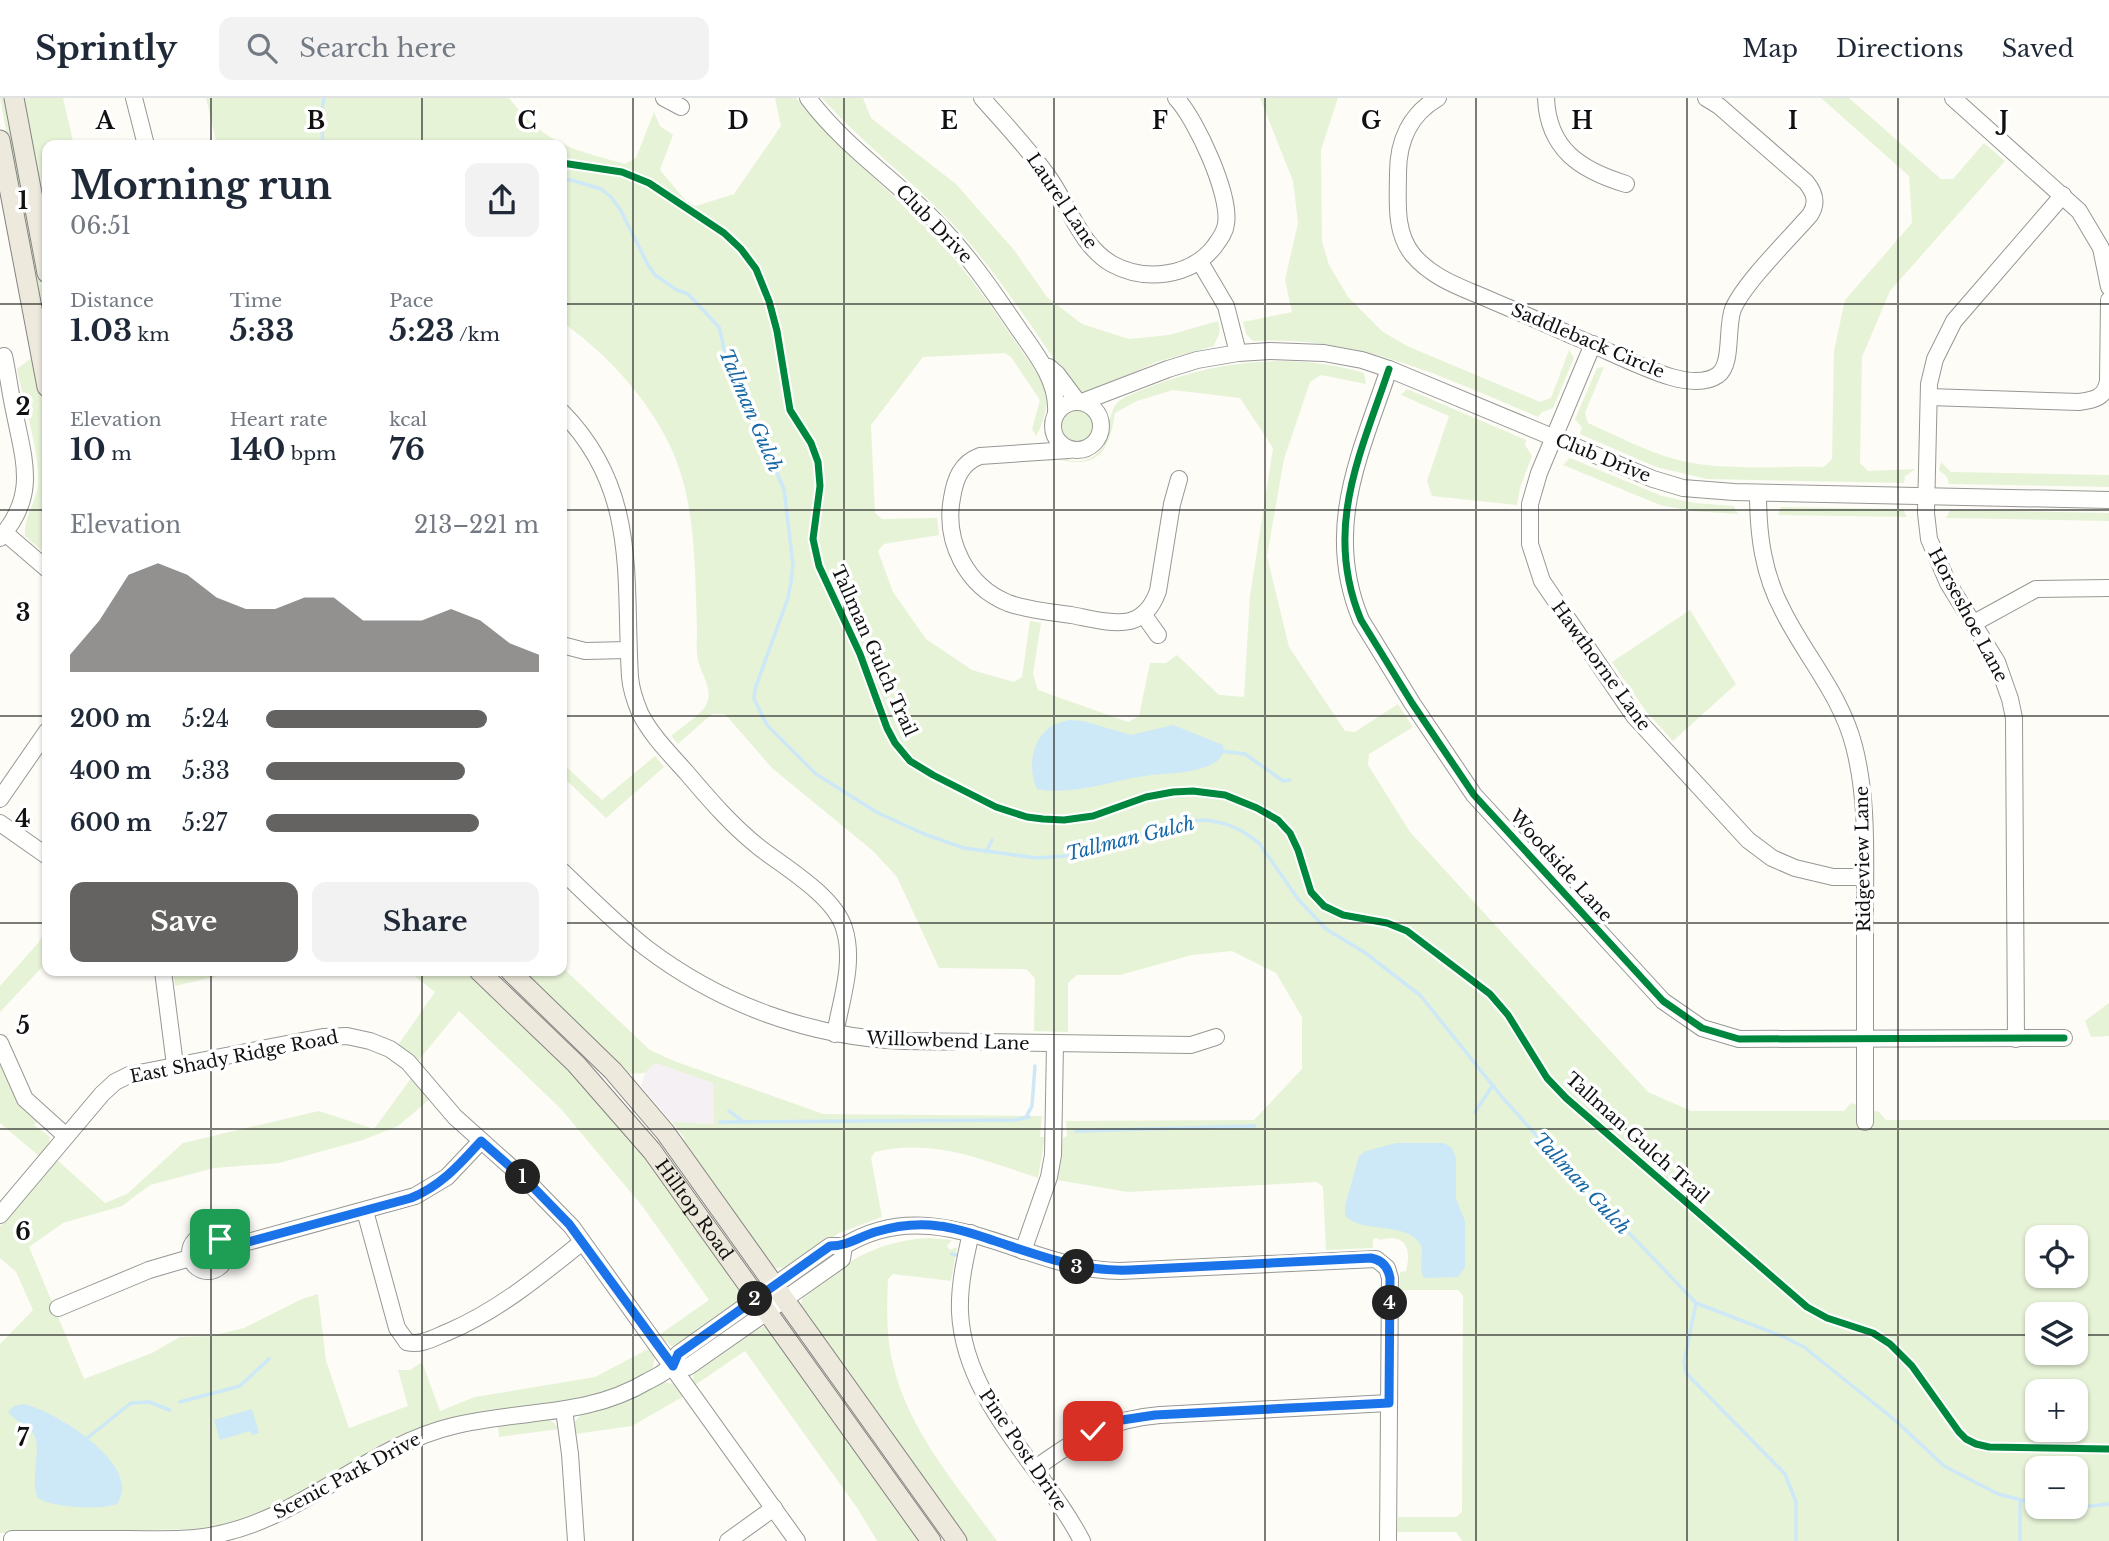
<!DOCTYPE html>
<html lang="en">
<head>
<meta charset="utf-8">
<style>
  :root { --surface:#fff; --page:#f2f2f3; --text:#1f2937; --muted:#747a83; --line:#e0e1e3; --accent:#646362 }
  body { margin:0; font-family:"Libre Baskerville",serif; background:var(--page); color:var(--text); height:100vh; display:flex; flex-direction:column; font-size:26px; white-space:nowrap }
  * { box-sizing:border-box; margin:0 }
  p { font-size:23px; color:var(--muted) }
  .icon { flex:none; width:38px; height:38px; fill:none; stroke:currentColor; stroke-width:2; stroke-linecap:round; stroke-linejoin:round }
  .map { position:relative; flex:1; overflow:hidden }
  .panel { position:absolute; left:42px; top:42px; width:525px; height:836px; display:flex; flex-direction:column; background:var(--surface); border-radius:14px; box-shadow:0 2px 5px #0004 }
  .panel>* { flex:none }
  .buttons { position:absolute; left:2025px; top:1127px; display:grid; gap:14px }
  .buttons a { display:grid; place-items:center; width:63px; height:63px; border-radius:14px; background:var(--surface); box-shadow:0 2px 5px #0004; font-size:35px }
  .pin { position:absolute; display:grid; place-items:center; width:60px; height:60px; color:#fff; margin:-30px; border-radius:14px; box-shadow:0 4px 10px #0006 }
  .km { position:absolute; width:35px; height:35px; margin:-18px; border-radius:50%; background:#222; color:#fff; font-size:19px; line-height:35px; text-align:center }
  .round { display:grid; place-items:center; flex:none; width:74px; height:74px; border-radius:14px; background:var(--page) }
  .headline { display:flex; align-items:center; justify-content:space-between; height:119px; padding:0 28px }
  h1 { font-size:38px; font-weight:700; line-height:52px }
  .metrics { display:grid; grid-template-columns:repeat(3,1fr); gap:10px; height:119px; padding:7px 28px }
  .metrics div { display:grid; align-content:center }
  .metrics b { font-size:30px; font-weight:700 }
  .metrics small { font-size:19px; font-weight:400 }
  .metrics p { font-size:19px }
  .chart { height:196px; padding:14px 28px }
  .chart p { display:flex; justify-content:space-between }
  .chart svg { width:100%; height:126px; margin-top:7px; fill:var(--accent); opacity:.7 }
  .cta { display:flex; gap:14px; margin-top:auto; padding:14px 28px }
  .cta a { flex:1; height:80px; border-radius:14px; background:var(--accent); color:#fff; font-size:28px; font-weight:700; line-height:80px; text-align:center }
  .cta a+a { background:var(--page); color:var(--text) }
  ul { padding:0 28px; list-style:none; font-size:23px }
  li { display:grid; grid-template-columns:112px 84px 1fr; align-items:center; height:52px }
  li i { height:18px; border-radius:9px; background:var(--accent) }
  header { display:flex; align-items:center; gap:42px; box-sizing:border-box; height:98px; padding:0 35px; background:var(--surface); border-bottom:2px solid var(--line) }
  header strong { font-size:33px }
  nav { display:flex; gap:38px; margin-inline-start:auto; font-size:24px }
  .search { width:490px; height:63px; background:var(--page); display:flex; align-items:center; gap:18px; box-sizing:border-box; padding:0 24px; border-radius:14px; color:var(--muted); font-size:26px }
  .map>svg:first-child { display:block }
  .industrial { fill:#f5f0f3 }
  .green { fill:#e7f3d7; fill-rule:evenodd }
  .water { fill:#cde8f7 }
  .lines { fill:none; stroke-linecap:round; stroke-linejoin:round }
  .stream { stroke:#cde8f7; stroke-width:3.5 }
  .minor-casing { stroke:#979795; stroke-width:18 }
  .major-casing { stroke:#858482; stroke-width:21 }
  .minor { stroke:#fffffe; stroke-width:16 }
  .major { stroke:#ede9dc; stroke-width:19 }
  .cycleway-casing { stroke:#fff; stroke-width:11 }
  .cycleway { stroke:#00873e; stroke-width:7 }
  .route-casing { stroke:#fff; stroke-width:14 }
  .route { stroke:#1a73e8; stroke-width:9 }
  .grid { fill:none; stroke:#111; stroke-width:2; stroke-opacity:0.55 }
  .labels { text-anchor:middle; stroke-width:7; stroke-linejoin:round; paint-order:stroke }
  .street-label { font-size:18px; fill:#111; stroke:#fff }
  .water-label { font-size:19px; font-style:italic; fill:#1768a6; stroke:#fff }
  .grid-label { font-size:23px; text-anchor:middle; font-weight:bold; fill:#111; stroke:#fff; stroke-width:7; stroke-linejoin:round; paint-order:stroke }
</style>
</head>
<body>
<header>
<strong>Sprintly</strong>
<div class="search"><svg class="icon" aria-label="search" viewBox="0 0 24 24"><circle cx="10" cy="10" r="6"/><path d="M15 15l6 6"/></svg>Search here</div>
<nav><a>Map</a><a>Directions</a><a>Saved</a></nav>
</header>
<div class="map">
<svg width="2109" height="1443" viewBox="0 0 2109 1443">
  <rect width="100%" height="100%" fill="#fdfcf7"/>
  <path class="industrial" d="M655,965L713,985L714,1026L672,1024L641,988L645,975Z"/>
  <g class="green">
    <path d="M0,0H7L47,216V252Z"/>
    <path d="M21,0H63L74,47H47V137Z"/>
    <path d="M206,0H509C545,46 571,51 625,66L636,60L654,14L660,28L673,37L660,72L687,104L696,108L734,96L781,28L775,0H796C837,53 891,91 936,140C979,186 1012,240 1048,291C1049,303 1043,328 1036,338L1032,331L1040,302L1011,259L1005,255L923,259L871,327L875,415L882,421L937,420L939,437L884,446L878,453L893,494L926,541L972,572L1014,584L1022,579L1030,523L1041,525L1033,576L1038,592L1128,624L1139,618L1150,565H1166L1177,557L1219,597L1244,599L1250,498L1273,350L1240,300L1173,292L1137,303L1115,315C1109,355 1097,373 1054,360V358C1069,363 1082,367 1095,357C1114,344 1104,319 1118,304C1126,297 1143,292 1152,288C1219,262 1295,254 1364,275L1366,286L1321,277L1310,284L1284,361L1267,458L1289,549L1345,633L1355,634L1398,606L1413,629L1369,656L1368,667L1410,734L1648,994L1691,1013H1844L1851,1005L1879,1014L1886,1022H2109V1443H1462L1456,1434H1397L1398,1419H1456L1462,1414L1463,1198L1458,1192H1399L1400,1174L1406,1173C1412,1149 1405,1135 1379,1142L1378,1140L1373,1141V1150L1326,1152L1323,1089L1317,1084L1128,1094L1057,1082L1063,1040L1067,1038L1066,1023L1254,1022L1302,971V919L1276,875L1232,853L1192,857L1120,877H1077L1068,885V934L1034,933L1035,880L1026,871L939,870L897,779L873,753L772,670L725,616H712L678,646L671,638C679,631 702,616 706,607C714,590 701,577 698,562C696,552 697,540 697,530C695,482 696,434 684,387C669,323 615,261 562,224V47H217ZM2037,1139H2076V1178H2037ZM2037,1216H2076V1255H2037ZM2037,1293H2076V1332H2037ZM2037,1370H2076V1409H2037Z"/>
    <path d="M822,0H863L871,20L956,86L1014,152L1047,199L1082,226L1129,241L1169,237L1218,223C1222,238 1218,235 1214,248L1156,264L1092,295L1076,293C1035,235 997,173 949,122C908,79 861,44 822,0Z"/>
    <path d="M1260,0H1338L1321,52L1322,143L1329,167L1348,199L1383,234L1407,248L1540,304L1551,300L1569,252L1574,260L1553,310L1542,314L1538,319C1444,279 1357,237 1253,243L1246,236L1243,224L1292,214L1285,182L1298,125L1293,83Z"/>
    <path d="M1821,0H1849L1941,81H1953L1984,45L2005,63L1890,193L1862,259L1860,365L1868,373L1914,371V372L1905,378L1904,385L1707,381L1656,369L1580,336L1582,330L1575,321L1597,270L1604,269L1585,315L1588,325C1617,338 1648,354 1678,362C1719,373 1781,368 1824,369L1832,361L1834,253L1845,202L1912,125L1909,78Z"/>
    <path d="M34,258L47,324V457L25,438C23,420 37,404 38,385C39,350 24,306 17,271Z"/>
    <path d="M1407,291L1526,342L1525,347L1532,358L1520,390L1517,407L1432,398L1427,383L1449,318L1401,297Z"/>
    <circle cx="1078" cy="328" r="16"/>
    <path d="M1570,360L1662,398L1695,405L1734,408L1738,416L1691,413L1660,407L1563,367Z"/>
    <path d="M1941,364L1951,374L2109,377V389L1949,386L1947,379L1939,372Z"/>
    <path d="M1781,409L1903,411L1907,419L1778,417Z"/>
    <path d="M1950,412L2109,415V423L1946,420Z"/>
    <path d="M1690,512L1736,586L1673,643L1645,612L1612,564Z"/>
    <path d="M655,658L664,669L606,720L562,678V665L602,702Z"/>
    <path d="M47,828V864L0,914V888L39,844Z"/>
    <path d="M562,869L650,952L674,963L823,1016L1042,1018L1040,1039H1045L1038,1080C983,1062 934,1040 875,1054L871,1060L882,1119L839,1135L789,1169L775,1170L682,1044L685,1041L672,1024L714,1026L713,985L655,965L645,975L625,976L520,873H562Z"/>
    <path d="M173,873H217L218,878L175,888Z"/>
    <path d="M408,873H468L565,966L622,1026L742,1194L738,1205L681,1247L671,1248L659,1237L709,1202L643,1109L561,1011L459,913L418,963L398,947L435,894Z"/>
    <path d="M2109,905V938L2091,939L2085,923Z"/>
    <path d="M0,966L18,1004L37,1024L34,1027L50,1039L49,1046L39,1058L0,1025Z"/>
    <path d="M412,979L430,1001L398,1028L363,1042L279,1065L214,1070L150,1087L122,1108L63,1125L29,1149L84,1281L152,1255L180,1239L211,1238L244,1230L302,1201L318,1196L326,1263L349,1330L408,1308L398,1272H410L422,1264L440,1313L475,1299L595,1279L650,1250L655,1258L653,1270L618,1292L603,1298L468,1318L283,1407L220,1430L219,1427L195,1431L148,1432L147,1435H0V1246L33,1212L16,1174L0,1160V1128L56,1061L105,1105L127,1096L183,1045L319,1013L374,1031Z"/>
    <path d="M929,1140L952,1142L947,1148L950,1152L957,1149L951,1183L893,1176L888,1181C887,1207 886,1232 891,1257C904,1328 956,1386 997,1443H966L801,1207L803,1196C845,1165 875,1143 929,1140Z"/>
    <path d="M762,1229H766L922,1443H877L858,1411L745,1253L695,1287L693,1283L694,1273L755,1230Z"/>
    <path d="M665,1284L676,1287L684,1298L632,1328L575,1336V1323L582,1316L624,1304Z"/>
    <path d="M547,1321L553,1324L559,1331L499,1339L498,1327Z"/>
  </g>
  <g class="water">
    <path d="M1069,622L1083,623L1131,637L1173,627L1223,647C1226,659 1215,666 1205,669C1186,676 1164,675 1145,678C1109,683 1074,698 1037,691C1028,672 1031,643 1049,630C1054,626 1063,624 1069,622Z"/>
    <path d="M1396,1045H1444L1452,1050L1456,1060V1101L1465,1123V1169L1458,1179L1424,1180C1417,1169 1427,1153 1418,1143C1402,1124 1358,1135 1345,1117V1108L1359,1058L1366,1053Z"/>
    <path d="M24,1306C55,1313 145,1368 117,1406C99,1412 54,1410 38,1400C29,1382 43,1350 33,1335C27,1326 14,1323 8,1314L14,1308Z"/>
    <path d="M252,1311L259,1335L252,1337L250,1333L220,1342L214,1322Z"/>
  </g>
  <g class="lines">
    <g class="stream">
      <path d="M323,47L321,17L324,0"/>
      <path d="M562,82H571L601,91L611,99L620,111L648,167L655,177L677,192L688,196L719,229L726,259L784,391L793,467L791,484L788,500L755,591L754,601L767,627L816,676L878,715L924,736L964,750L1037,760L1065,758L1188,723L1207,722L1226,726L1242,733L1259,745L1298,801L1326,831L1364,854L1420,897L1502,999L1546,1048L1696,1205L1784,1239L1804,1249L1896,1323L1944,1368L1998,1396L2037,1406"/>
      <path d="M1221,653L1245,656L1283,683L1290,682"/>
      <path d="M986,754L992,742"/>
      <path d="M729,1013L741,1022"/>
      <path d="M1475,1014L1493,987"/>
      <path d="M1026,1019L1032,1008L1035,968"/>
      <path d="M720,1024L1015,1022L1029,1019"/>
      <path d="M1076,1033L1255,1028"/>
      <path d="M952,1156L956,1157"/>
      <path d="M1696,1205L1684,1264L1686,1275L1785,1376L1796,1404V1443"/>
      <path d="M180,1304L240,1288L269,1261"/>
      <path d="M86,1341L131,1305L149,1304L170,1312"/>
      <path d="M2020,1403V1443"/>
      <path d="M2056,1409L2073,1410L2109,1406"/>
    </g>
    <g class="minor-casing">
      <g id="minor">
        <path d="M134,0L146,47"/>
        <path d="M664,0L681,9"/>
        <path d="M808,0C843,47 894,81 935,123C968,156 994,195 1020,233C1037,257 1058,284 1056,314"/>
        <path d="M982,0C1004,25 1027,49 1047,77C1068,105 1080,148 1112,166C1145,184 1190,179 1214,149C1219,142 1225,135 1226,126C1231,97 1196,21 1176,0"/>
        <path d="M1438,0C1410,16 1398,43 1398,75C1398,102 1394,134 1413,157C1434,182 1466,191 1495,204C1521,215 1547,226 1573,238C1605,251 1638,269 1671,279C1685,283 1705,286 1718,277C1733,266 1726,229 1733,211C1744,185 1790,140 1810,117C1818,105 1815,95 1806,84L1719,8L1706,0"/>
        <path d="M1546,0C1548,51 1580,72 1626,86"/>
        <path d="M1953,0L2079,113L2101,150L2109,189"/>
        <path d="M1200,164L1226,208L1238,255"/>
        <path d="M1593,246L1539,375L1530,406V446L1542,483L1634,618L1748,742L1772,760L1795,770L1833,779H1865"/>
        <path d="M1049,269L1057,276L1078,304"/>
        <path d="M1389,271C1360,357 1323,431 1361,522L1412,605L1474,697L1663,903L1702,930L1739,941L2064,940"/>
        <path d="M1929,299L2079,304C2094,302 2105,300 2108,283L2109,202"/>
        <circle cx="1077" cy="328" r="24"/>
        <path d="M1082,304L1168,271L1197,262L1238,255L1270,253L1324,255L1362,262L1389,271L1653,381L1683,390L1734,394L2109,402"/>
        <path d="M562,314C639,392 624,480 630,579C631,592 635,603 640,615C651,637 669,655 686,674C709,701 732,728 760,750C786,770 834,798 844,830C855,864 841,902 835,936"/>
        <path d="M1069,352L980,358C961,365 955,381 952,400C944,443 966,488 1008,505C1027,512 1050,514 1071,517C1088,520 1112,527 1130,523C1145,519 1153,507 1158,493L1172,406L1179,381"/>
        <path d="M1758,395C1758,436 1763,476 1783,513C1806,559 1841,597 1854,648C1868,702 1865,757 1865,812C1865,882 1865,953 1865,1024"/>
        <path d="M5,435L47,471"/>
        <path d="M0,440C38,397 24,363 14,312C10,294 8,276 4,258"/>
        <path d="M1143,516L1158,537"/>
        <path d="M1974,525L2036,491L2109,490"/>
        <path d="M562,547L585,553L628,552"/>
        <path d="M0,701L47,633"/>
        <path d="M0,725L47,758"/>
        <path d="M562,773C589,799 616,826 645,849C721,907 810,939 904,943L1191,947L1216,939"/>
        <path d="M163,873L175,967"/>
        <path d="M2016,941L2014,620L2010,601L1997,564L1948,485L1929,441L1926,415L1929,286L1935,261L1954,223L2063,97"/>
        <path d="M0,945L25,1001L66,1038"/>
        <path d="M365,1113L397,1230L407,1244"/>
        <path d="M0,1117L102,996L115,984L129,977L323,939L347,938L370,943L390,951L408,964L455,1019L531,1087L572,1129L797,1443"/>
        <path d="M971,1135C965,1161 959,1187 960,1214C964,1303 1043,1368 1082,1443"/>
        <circle cx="208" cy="1155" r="18"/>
        <path d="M844,1148C937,1090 1025,1173 1120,1173L1376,1161L1387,1170L1390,1180L1388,1443"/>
        <path d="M226,1150L415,1098L447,1079L481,1043"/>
        <path d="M1023,1153L1049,1079L1053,1057L1055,946"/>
        <path d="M58,1210L149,1172L190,1160"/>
        <path d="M407,1244C421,1248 435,1239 448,1234C499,1212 540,1178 582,1144"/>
        <path d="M673,1268L688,1269L842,1161L844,1148"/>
        <path d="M564,1312L570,1356L576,1443"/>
        <path d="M1036,1370C1077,1340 1108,1321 1160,1317L1389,1305"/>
        <path d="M12,1441C51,1441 90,1441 129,1441C159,1441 189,1443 219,1436C305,1418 369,1348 453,1328C521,1311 586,1320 648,1283C662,1276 672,1271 678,1256L830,1148H844"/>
        <path d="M728,1443L774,1410"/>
      </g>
    </g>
    <g class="major-casing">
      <g id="major">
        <path d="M14,0L47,175"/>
        <path d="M0,42L47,289"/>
        <path id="s1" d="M479,873L576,966L652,1053L931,1443"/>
        <path d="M510,873L613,973L665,1034L957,1443"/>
      </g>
    </g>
    <use href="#minor" class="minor"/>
    <use href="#major" class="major"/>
    <g class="cycleway-casing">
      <g id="cycleway">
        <path d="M562,65L622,74L649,85L724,135L741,151L756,171L769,203L777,233L790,312L811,345L818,364L820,388L813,441L819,468L860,556L887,630L895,645L910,663L933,677L996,709L1027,719L1043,721L1064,722L1093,718L1146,699L1173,694L1193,693L1225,697L1257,710L1278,722L1290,735L1298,752L1311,794L1324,808L1343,817L1387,825L1407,833L1490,896L1508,917L1547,980L1566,1000L1807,1209L1827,1220L1873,1235L1890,1246L1912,1268L1959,1334L1966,1341L1976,1346L1989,1349L2109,1351"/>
        <path d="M1389,271C1360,357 1323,431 1361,522L1412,605L1474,697L1663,903L1702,930L1739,941L2064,940"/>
      </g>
    </g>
    <use href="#cycleway" class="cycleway"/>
  </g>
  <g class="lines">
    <g class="route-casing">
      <path id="route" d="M220,1141L226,1150L411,1100C441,1088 460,1066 481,1043L531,1087L569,1126L673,1268L678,1256L830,1148C848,1148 859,1139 875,1134C895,1128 918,1125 939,1128C958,1130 977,1137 995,1143C1040,1158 1082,1174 1130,1172L1371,1160C1382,1162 1388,1169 1390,1180L1389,1305L1155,1317L1122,1322L1093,1333"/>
    </g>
    <use href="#route" class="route"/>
  </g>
  <path class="grid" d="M211,0V47M422,0V47M633,0V1443M844,0V1443M1054,0V1443M1265,0V1443M1476,0V1443M1687,0V1443M1898,0V1443M0,206H47M562,206H2109M0,412H47M562,412H2109M0,618H47M562,618H2109M0,825H47M562,825H2109M211,873V1443M422,873V1443M0,1031H2109M0,1237H2037M2076,1237H2109"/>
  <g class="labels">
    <g class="street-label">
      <text transform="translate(1062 103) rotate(56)" y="6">Laurel Lane</text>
      <text transform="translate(934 126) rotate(46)" y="6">Club Drive</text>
      <text transform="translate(1588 243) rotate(23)" y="6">Saddleback Circle</text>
      <text transform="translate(1603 360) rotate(22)" y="6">Club Drive</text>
      <text transform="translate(1968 517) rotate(62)" y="6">Horseshoe Lane</text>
      <text transform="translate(874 553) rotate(66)" y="6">Tallman Gulch Trail</text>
      <text transform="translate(1601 568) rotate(54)" y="6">Hawthorne Lane</text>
      <text transform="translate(1863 761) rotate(-91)" y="6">Ridgeview Lane</text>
      <text transform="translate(1561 768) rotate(48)" y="6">Woodside Lane</text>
      <text transform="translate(948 943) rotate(2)" y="6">Willowbend Lane</text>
      <text transform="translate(234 959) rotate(-11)" y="6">East Shady Ridge Road</text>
      <text transform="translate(1637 1040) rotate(42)" y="6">Tallman Gulch Trail</text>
      <text dy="6" stroke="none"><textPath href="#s1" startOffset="322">Hilltop Road</textPath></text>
      <text transform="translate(1023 1352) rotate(56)" y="6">Pine Post Drive</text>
      <text transform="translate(347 1378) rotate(-28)" y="6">Scenic Park Drive</text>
    </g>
    <g class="water-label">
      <text transform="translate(751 312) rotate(67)" y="7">Tallman Gulch</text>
      <text transform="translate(1130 740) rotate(-14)" y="7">Tallman Gulch</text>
      <text transform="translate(1582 1085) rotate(47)" y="7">Tallman Gulch</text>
    </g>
  </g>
  <g class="grid-label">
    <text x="105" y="31">A</text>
    <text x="316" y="31">B</text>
    <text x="527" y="31">C</text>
    <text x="738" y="31">D</text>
    <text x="949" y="31">E</text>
    <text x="1160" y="31">F</text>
    <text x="1371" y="31">G</text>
    <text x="1582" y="31">H</text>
    <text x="1793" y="31">I</text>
    <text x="2004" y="31">J</text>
    <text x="23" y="111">1</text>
    <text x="23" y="317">2</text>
    <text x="23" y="523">3</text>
    <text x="23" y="729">4</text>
    <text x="23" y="936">5</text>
    <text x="23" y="1142">6</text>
    <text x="23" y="1348">7</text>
  </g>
</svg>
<div class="buttons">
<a><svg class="icon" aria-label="locate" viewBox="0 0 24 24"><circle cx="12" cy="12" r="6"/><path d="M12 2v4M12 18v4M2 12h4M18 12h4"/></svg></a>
<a><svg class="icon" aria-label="layers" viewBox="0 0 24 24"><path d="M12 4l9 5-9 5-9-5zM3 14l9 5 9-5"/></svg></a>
<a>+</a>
<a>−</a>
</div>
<div class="pin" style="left:220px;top:1141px;background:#1e9e55"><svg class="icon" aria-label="arrive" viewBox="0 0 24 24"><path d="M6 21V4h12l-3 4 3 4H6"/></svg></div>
<div class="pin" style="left:1093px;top:1333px;background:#d93025"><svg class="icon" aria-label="check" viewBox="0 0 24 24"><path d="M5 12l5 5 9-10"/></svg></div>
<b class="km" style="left:523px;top:1079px">1</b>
<b class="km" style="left:755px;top:1201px">2</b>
<b class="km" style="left:1077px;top:1169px">3</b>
<b class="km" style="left:1390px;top:1205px">4</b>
<section class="panel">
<div class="headline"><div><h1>Morning run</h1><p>06:51</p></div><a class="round"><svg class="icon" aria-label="share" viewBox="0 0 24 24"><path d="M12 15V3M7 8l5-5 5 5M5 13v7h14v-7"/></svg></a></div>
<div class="metrics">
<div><p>Distance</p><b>1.03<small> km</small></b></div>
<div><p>Time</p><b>5:33</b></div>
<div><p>Pace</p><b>5:23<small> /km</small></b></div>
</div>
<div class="metrics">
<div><p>Elevation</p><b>10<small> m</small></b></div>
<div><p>Heart rate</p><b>140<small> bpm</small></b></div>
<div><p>kcal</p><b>76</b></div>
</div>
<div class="chart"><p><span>Elevation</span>213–221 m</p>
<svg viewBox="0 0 160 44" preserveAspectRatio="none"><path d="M0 44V38L10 26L20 10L30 6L40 10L50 18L60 22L70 22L80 18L90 18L100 26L110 26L120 26L130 22L140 26L150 34L160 38V44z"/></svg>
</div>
<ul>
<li><b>200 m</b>5:24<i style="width:81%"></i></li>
<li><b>400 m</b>5:33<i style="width:73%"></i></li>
<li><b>600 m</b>5:27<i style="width:78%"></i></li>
</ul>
<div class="cta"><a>Save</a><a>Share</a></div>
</section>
</div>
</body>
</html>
